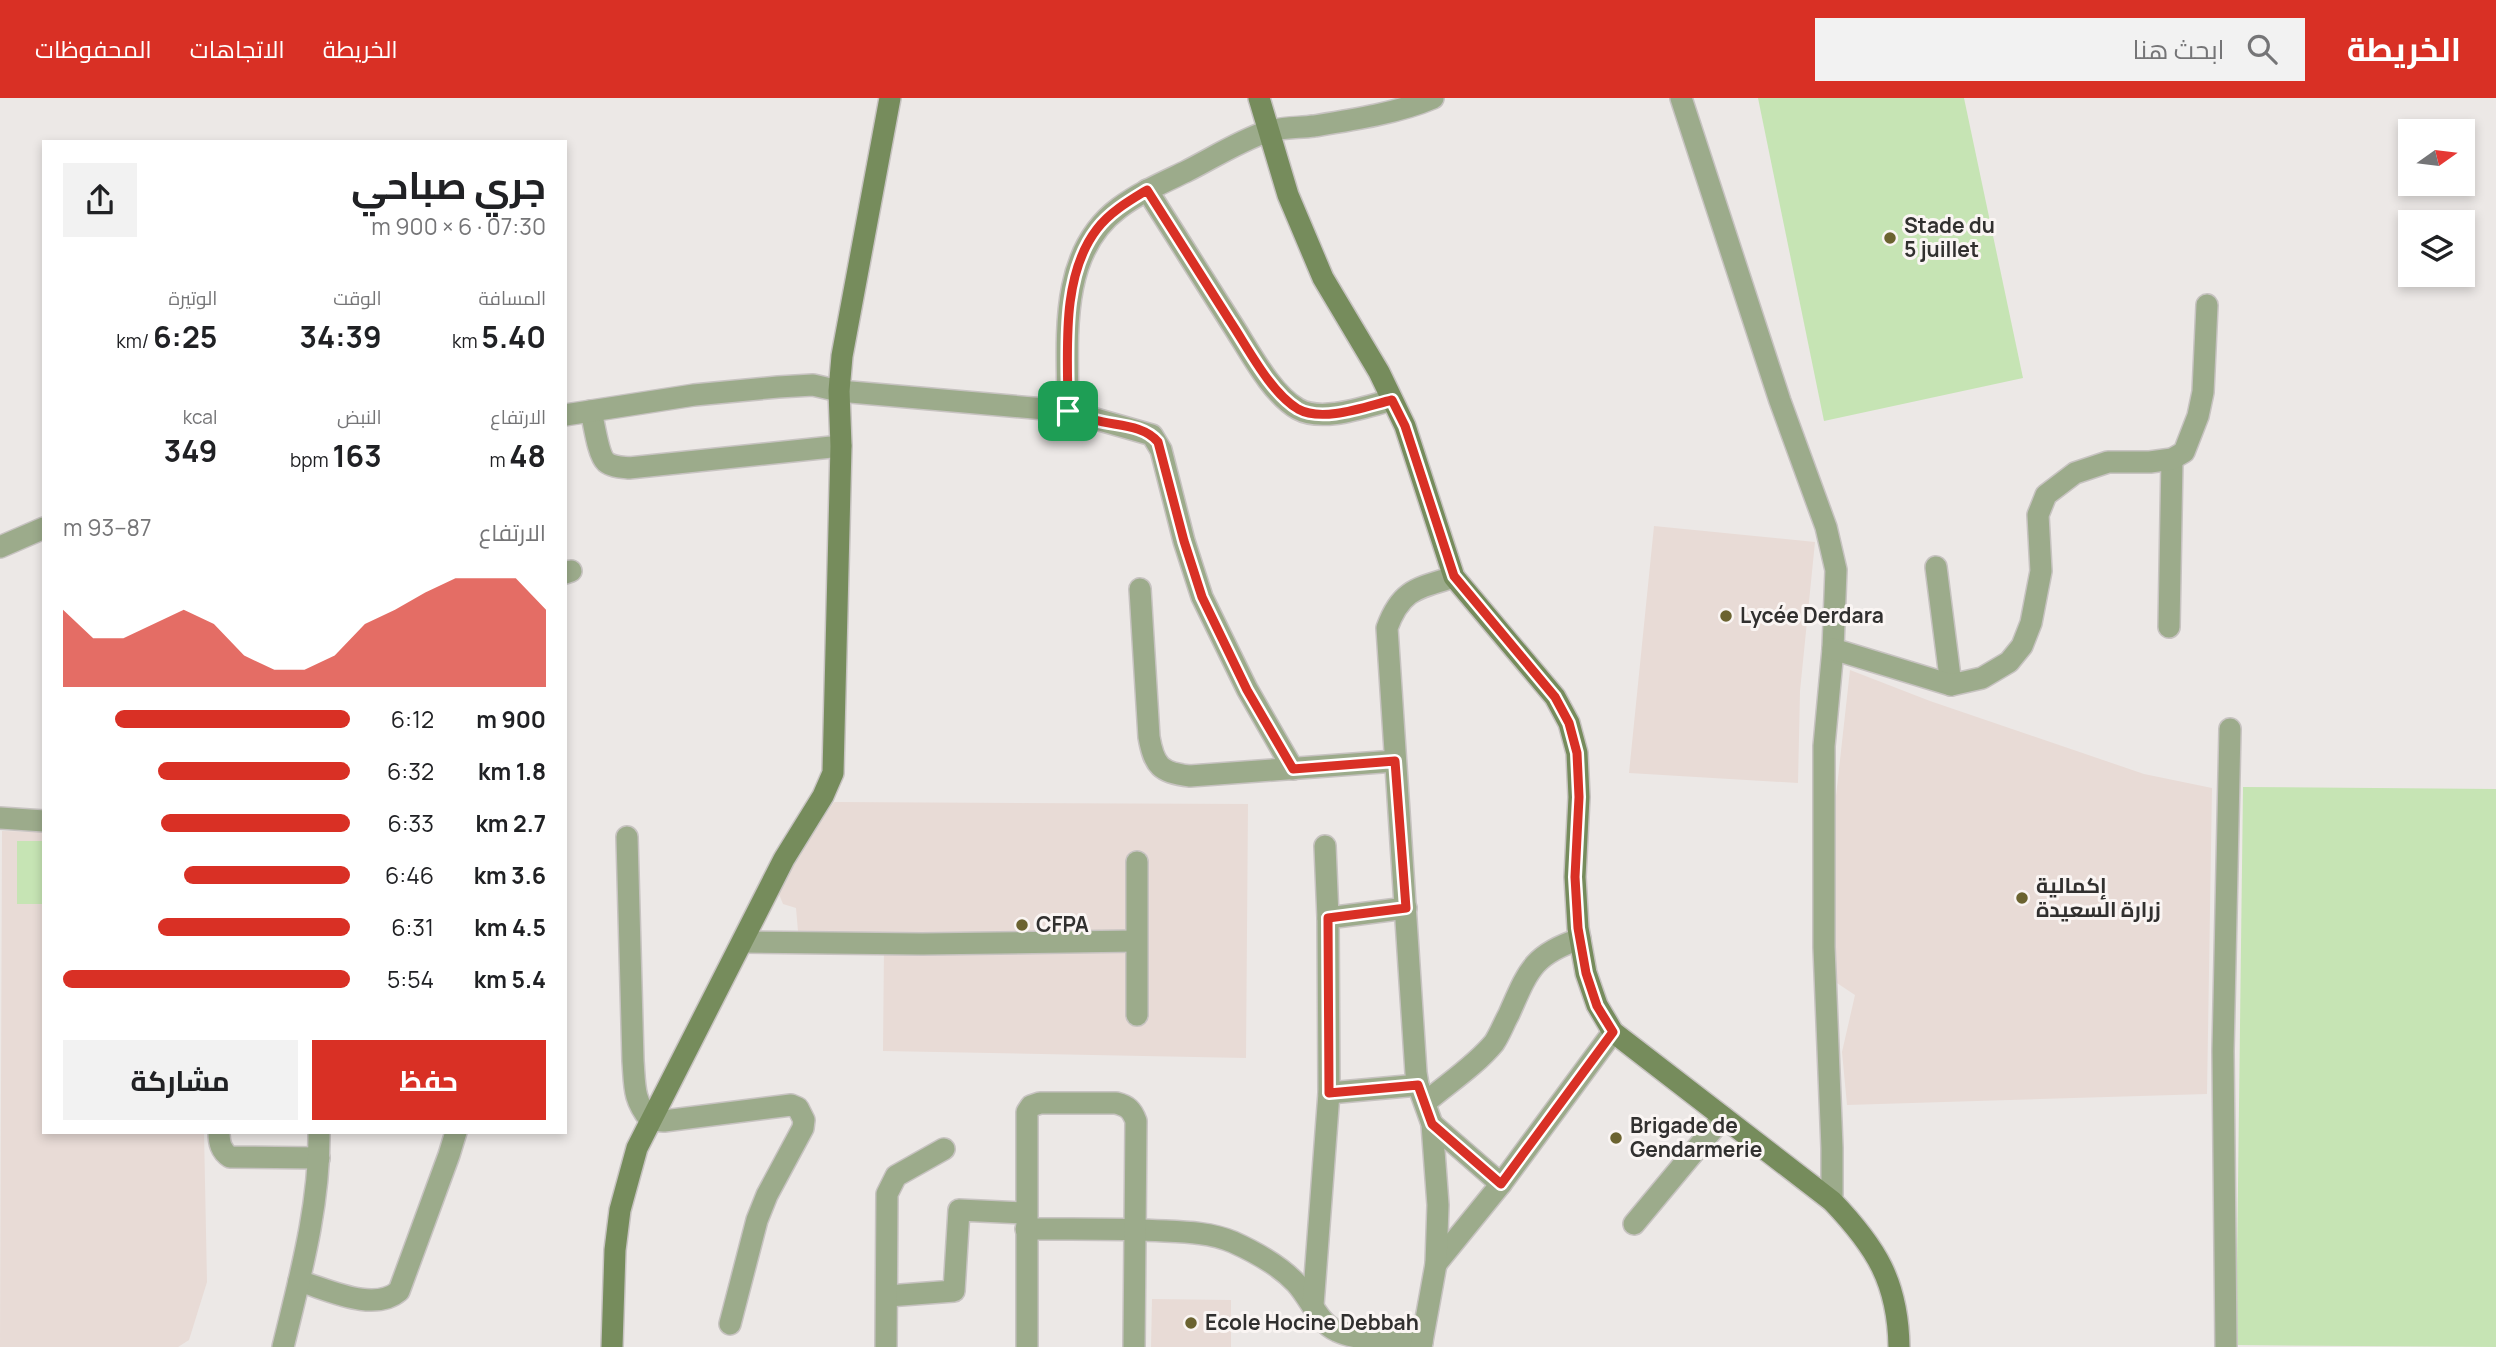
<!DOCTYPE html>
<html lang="ar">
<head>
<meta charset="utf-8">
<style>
  :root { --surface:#fff; --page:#f2f2f2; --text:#202124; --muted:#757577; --accent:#d93025 }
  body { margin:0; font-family:Manrope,Cairo,sans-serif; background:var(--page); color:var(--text); direction:rtl; height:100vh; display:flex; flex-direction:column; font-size:26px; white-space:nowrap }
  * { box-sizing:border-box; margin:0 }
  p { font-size:23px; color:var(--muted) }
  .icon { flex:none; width:38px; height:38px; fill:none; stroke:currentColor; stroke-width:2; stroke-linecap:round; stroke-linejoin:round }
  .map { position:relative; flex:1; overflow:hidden; direction:ltr }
  .drawer { position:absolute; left:42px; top:42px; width:525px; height:994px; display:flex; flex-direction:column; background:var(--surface); border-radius:0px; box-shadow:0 4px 10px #0003; direction:rtl }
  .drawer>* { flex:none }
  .needle { width:46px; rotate:76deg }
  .buttons { position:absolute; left:2398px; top:21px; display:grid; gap:14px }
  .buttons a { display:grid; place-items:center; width:77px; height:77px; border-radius:0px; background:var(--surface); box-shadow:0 4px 10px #0003; font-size:35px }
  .pin { position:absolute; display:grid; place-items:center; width:60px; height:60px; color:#fff; margin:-30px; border-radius:14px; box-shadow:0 4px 10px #0006 }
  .round { display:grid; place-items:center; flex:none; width:74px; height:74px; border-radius:0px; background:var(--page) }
  .headline { display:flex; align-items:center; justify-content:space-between; height:119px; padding:0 21px }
  h1 { font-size:38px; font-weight:700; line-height:52px }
  .stats { display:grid; grid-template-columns:repeat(3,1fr); gap:10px; height:119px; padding:7px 21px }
  .stats div { display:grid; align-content:center }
  .stats b { font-size:30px; font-weight:700 }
  .stats small { font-size:19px; font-weight:400 }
  .stats p { font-size:19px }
  .chart { height:196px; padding:14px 21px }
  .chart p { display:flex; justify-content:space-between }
  .chart svg { width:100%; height:126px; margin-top:7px; fill:var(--accent); opacity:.7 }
  .button { display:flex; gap:14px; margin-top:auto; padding:14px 21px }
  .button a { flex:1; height:80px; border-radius:0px; background:var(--accent); color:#fff; font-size:28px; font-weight:700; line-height:80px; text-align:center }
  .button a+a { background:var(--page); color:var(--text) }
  ul { padding:0 21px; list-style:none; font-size:23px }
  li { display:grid; grid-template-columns:112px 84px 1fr; align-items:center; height:52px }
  li i { height:18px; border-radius:9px; background:var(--accent) }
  header { display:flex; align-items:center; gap:42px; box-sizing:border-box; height:98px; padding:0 35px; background:var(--accent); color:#fff }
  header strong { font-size:33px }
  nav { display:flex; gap:38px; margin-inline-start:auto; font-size:24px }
  .search { width:490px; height:63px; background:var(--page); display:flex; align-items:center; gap:18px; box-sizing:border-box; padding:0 24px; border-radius:0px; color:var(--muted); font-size:26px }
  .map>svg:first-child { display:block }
  .built { fill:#e8dbd6 }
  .green { fill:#c6e4b4 }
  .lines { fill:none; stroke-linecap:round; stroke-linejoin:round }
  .street-casing { stroke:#c7c3c1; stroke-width:24 }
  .secondary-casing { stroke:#c7c3c1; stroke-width:24 }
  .street { stroke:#9cab8b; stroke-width:21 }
  .secondary { stroke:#768c5c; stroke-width:21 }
  .route-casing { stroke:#fff; stroke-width:14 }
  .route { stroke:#d93025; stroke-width:9 }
  .poi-dot { fill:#6b6330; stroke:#faf5f3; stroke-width:2.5 }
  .labels { text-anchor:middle; stroke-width:6; stroke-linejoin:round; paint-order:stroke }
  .poi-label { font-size:21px; font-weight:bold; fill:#31302f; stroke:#faf5f3; text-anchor:start }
</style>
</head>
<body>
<header>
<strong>الخريطة</strong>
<div class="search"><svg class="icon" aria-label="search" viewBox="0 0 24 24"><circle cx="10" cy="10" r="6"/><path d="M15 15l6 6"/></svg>ابحث هنا</div>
<nav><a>الخريطة</a><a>الاتجاهات</a><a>المحفوظات</a></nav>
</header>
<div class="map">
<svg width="2496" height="1249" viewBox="0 0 2496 1249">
  <rect width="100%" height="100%" fill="#ece8e6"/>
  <g class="built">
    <path d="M1654,428L1815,444L1800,593L1798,685L1629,675Z"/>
    <path d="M1850,572L1930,603L2144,676L2212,690L2207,996L1847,1007L1842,954L1855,897L1834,883V716Z"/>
    <path d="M834,704L1248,706L1246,960L883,953L884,849L799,845L796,810L783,806L776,789Z"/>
    <path d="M2,733L44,734V1034H204L207,1184L189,1242L178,1249H0Z"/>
    <path d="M1152,1201L1231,1202V1249H1151Z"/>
  </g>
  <g class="green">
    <path d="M1758,0H1964L2023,280L1824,323Z"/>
    <path d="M2243,689L2496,691V1249L2236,1247Z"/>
    <rect x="17" y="743" width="27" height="63"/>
  </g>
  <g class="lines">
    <g class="street-casing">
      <g id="street">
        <path d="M1681,0L1780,303L1826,429L1836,472L1833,551L1824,648V849L1832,1050V1103"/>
        <path d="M1147,92C1175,136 1202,179 1230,223C1248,250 1270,295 1298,311C1323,325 1367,308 1392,302"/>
        <path d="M591,313C594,325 598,357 606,364C612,369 622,369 629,370L841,348"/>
        <path d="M1068,313C1068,244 1057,156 1119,110C1139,95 1162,85 1185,74C1211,61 1239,43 1266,34C1281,29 1299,30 1314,28C1352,22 1398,15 1433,0"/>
        <path d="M565,317L694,297L778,289L813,287L839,293L1068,313L1152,337L1161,352L1184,443L1202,499L1247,591L1293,671"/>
        <path d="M0,449L44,430"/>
        <path d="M1936,469L1951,587"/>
        <path d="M565,475L571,473"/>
        <path d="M1140,491L1149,639C1154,668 1161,675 1190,678L1395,663"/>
        <path d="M2169,529L2172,361"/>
        <path d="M1833,551L1951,587L1982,580L2009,564L2022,548L2031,525L2041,473L2038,417L2046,397L2075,375L2108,364H2150L2172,361L2184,354L2198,318L2203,294L2207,207"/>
        <path d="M0,720L44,723"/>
        <path d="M627,739L633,963C635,989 633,1001 650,1022L664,1023L791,1007L798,1010L804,1022L803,1030L767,1097L757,1122L730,1226"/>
        <path d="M1328,820L1406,810"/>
        <path d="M743,844L922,846L1136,843"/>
        <path d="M1137,917V764"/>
        <path d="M1329,995L1418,987"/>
        <path d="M1425,1005C1447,986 1475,968 1494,945C1500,936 1504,925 1509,916C1528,873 1533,856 1580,841"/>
        <path d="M1432,1026L1501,1086"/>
        <path d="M219,1034C219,1045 221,1053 230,1059L319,1060"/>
        <path d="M1634,1126L1723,1019"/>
        <path d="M1026,1131C1073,1131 1119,1130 1165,1133C1188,1134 1212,1135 1233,1144C1255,1154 1280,1168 1296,1185C1310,1200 1318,1225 1337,1233C1361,1244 1395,1241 1422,1244"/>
        <path d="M1436,1166L1501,1086L1613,934"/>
        <path d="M299,1183C327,1191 374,1215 399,1193L449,1057L456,1034"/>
        <path d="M888,1198L954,1193L959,1112L1026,1115"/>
        <path d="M1313,1207L1329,995L1328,820L1325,748"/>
        <path d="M283,1249C300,1179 320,1107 319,1034"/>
        <path d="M886,1249L887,1096L896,1078L944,1051"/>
        <path d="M1027,1249V1014L1031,1008L1040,1005H1116C1128,1008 1132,1012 1136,1023L1134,1249"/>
        <path d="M1421,1249L1436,1166L1438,1107L1432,1026L1418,987L1416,975L1387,530C1401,491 1418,490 1454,479"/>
        <path d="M2226,1249L2223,953L2230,631"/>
      </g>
    </g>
    <g class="secondary-casing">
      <g id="secondary">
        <path d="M1259,0L1288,97L1323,180L1379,274L1405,328L1454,479L1555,599L1569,625L1577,655L1579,699L1575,779L1578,830L1586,875L1597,907L1613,934L1832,1103C1876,1149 1898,1184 1899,1249"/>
        <path d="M612,1249L615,1152L620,1112L637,1050L784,761L823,698L833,675L841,348L839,293L842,258L890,0"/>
      </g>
    </g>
    <use href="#street" class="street"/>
    <use href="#secondary" class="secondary"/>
  </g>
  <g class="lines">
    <g class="route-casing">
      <path id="route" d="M1147,92C1175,136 1202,179 1230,223C1248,250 1270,294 1298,311C1323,325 1367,308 1392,302L1405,328L1454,478L1555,599L1569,625L1577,655L1579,699L1575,779L1578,830L1586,875L1597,908L1613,934L1501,1086L1432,1026L1418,987L1329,995L1328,820L1406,810L1395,663L1293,671L1247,592L1202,499L1184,443L1158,344C1143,326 1115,328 1095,322C1085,319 1077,315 1068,313C1068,255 1060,179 1097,131C1110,114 1129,103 1147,92Z"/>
    </g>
    <use href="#route" class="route"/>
  </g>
  <g class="poi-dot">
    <circle cx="1890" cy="140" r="7"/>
    <circle cx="1726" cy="518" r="7"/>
    <circle cx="2022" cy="800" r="7"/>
    <circle cx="1022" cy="827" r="7"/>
    <circle cx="1616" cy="1040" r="7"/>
    <circle cx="1191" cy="1225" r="7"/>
  </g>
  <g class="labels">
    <g class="poi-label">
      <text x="1904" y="135">Stade du<tspan x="1904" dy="24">5 juillet</tspan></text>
      <text x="1740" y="525">Lycée Derdara</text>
      <text x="2036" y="795">إكمالية<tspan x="2036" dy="24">زرارة السعيدة</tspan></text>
      <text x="1036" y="834">CFPA</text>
      <text x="1630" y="1035">Brigade de<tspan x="1630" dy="24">Gendarmerie</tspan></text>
      <text x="1205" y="1232">Ecole Hocine Debbah</text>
    </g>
  </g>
</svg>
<div class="buttons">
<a><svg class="needle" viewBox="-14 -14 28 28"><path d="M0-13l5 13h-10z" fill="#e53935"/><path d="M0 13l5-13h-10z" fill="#757577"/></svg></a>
<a><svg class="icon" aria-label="layers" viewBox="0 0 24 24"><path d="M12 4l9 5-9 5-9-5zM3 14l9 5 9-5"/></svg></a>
</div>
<div class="pin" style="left:1068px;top:313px;background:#1e9e55"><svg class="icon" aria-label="arrive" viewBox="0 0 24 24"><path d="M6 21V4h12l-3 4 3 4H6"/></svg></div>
<section class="drawer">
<div class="headline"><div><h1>جري صباحي</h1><p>07:30 · 6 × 900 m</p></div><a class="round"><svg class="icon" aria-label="share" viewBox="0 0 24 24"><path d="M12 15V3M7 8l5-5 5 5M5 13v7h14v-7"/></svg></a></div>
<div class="stats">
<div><p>المسافة</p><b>5.40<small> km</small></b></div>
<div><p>الوقت</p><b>34:39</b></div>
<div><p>الوتيرة</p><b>6:25<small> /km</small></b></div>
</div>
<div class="stats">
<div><p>الارتفاع</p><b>48<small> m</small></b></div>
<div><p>النبض</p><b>163<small> bpm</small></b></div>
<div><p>kcal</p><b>349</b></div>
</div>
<div class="chart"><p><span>الارتفاع</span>87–93 m</p>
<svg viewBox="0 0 160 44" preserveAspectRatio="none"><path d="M0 44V17L10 27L20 27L30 22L40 17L50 22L60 33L70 38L80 38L90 33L100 22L110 17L120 11L130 6L140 6L150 6L160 17V44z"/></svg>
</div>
<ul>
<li><b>900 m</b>6:12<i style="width:82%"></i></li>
<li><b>1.8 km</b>6:32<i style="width:67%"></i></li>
<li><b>2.7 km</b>6:33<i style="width:66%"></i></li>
<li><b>3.6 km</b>6:46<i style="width:58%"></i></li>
<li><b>4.5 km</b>6:31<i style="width:67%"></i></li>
<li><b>5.4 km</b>5:54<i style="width:100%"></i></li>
</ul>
<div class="button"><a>حفظ</a><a>مشاركة</a></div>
</section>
</div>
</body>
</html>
